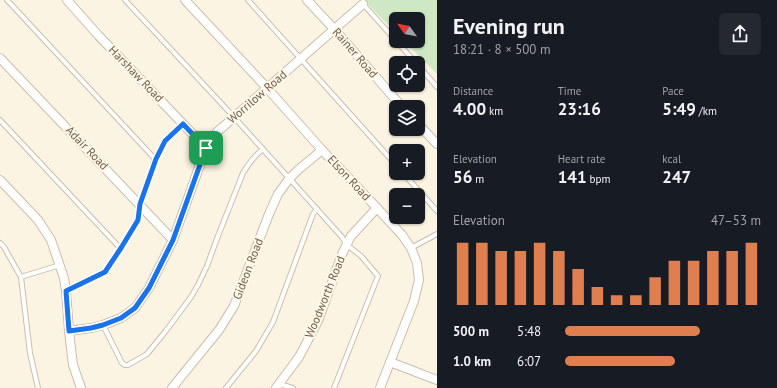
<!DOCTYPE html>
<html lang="en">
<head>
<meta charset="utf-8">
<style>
  :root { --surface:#171b24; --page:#242831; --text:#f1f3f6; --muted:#9ea1a6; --accent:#df7e4e }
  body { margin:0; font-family:"PT Sans",sans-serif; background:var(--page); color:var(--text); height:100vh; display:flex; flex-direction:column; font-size:15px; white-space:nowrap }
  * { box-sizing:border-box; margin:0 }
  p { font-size:13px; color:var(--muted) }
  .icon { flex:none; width:22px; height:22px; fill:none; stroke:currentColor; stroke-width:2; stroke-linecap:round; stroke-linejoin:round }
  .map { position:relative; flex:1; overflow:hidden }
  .drawer { display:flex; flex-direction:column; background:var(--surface); width:340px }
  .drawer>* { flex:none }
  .needle { width:26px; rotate:303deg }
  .controls { position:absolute; left:389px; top:12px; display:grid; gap:8px }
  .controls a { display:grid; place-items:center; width:36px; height:36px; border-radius:6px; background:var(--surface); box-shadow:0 1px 3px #0004; font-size:20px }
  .pin { position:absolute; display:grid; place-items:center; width:34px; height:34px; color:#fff; margin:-17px; border-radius:8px; box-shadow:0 2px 6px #0006 }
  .round { display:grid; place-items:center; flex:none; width:42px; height:42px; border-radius:6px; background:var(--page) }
  .summary { display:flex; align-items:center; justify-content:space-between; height:68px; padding:0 16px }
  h1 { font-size:22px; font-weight:700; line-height:30px }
  .metrics { display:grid; grid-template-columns:repeat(3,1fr); gap:6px; height:68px; padding:4px 16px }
  .metrics div { display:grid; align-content:center }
  .metrics b { font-size:17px; font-weight:700 }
  .metrics small { font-size:11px; font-weight:400 }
  .metrics p { font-size:11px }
  .chart { height:112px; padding:8px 16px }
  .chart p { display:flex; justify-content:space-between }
  .chart svg { width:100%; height:72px; margin-top:4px; stroke:var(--accent); stroke-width:6 }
  ul { padding:0 16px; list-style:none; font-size:13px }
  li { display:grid; grid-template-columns:64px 48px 1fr; align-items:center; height:30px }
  li i { height:10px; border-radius:5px; background:var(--accent) }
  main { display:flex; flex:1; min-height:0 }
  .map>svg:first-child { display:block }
  .green { fill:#cee8c3 }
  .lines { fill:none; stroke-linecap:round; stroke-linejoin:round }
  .lane-casing { stroke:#ccbdab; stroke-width:6 }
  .street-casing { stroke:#ccbdab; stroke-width:10 }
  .lane { stroke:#fff; stroke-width:4 }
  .street { stroke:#fff; stroke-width:8 }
  .route-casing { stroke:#fff; stroke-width:8 }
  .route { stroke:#1a73e8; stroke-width:5 }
  .labels { text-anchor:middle; stroke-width:4; stroke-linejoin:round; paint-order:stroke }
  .street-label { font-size:12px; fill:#725d4b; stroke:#fef8e9 }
</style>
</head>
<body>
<main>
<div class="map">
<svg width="437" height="388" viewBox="0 0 437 388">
  <rect width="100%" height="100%" fill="#fbf4e3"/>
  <path class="green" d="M364,0H437V74L404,41H418V19H396V33Z"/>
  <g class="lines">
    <g class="lane-casing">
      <g id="lane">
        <path d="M7,0L155,159"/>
        <path d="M125,0L234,117L342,237L347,245L361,256L378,276L334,388"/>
        <path d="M248,0L396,165"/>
        <path d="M363,4L416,63"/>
        <path d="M418,65L437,87"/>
        <path d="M0,120L121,249"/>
        <path d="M403,173L437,211"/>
        <path d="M0,243L4,247L21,277L30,353L38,388"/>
        <path d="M411,248L437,234"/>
        <path d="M21,277L60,265"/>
        <path d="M66,291L105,272L121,249L138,220L140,205L155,159L165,141L183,124"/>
        <path d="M103,325L122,363L125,365H128L147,354L165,332L191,297L198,285L207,266L218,236L243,173C249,163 254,156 263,149"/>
        <path d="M279,384L293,388"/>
        <path d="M226,388L256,351L273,322L313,214L317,209"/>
      </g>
    </g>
    <g class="street-casing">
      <g id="street">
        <path d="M67,0L98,35L206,148"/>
        <path d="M185,0L267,88L322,150L377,208L402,235L411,248L417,263L419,280L414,301L380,388"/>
        <path d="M307,0L335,30L402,107"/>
        <path d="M0,58L173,240"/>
        <path d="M418,124L437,144"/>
        <path d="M0,180L38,220L51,240L64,278L66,291L69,331L73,365L81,388"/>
        <path d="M69,331L91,328L103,325L121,318L135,308L149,288L173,240L206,148L217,132L363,4"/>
        <path d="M390,362L437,380"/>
        <path d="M172,388L219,330L234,306L269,214L278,194L289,179L298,170L322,150"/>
        <path d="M276,388L299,357L318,321L342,254L351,236L377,208"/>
      </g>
    </g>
    <use href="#lane" class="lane"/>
    <use href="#street" class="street"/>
  </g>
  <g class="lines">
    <g class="route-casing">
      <path id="route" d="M183,124L206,148L173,240L149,288L135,308L121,318L103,325L91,328L69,331L66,291L105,272L121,248L138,220L140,204L156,159L165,141Z"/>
    </g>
    <use href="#route" class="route"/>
  </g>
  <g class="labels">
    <g class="street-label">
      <text transform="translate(355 53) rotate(49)" y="4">Rainer Road</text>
      <text transform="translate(136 74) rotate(46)" y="4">Harshaw Road</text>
      <text transform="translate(257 97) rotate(-41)" y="4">Worrilow Road</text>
      <text transform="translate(87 148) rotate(46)" y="4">Adair Road</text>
      <text transform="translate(349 178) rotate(47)" y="4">Elson Road</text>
      <text transform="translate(248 269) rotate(-69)" y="4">Gideon Road</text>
      <text transform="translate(325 297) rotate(-68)" y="4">Woodworth Road</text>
    </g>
  </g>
</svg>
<div class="controls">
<a><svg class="needle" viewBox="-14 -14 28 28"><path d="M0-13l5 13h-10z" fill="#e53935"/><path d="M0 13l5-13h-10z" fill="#9ea1a6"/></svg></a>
<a><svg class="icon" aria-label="locate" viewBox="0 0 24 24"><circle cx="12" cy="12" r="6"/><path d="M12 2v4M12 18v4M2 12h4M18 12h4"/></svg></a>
<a><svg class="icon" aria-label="layers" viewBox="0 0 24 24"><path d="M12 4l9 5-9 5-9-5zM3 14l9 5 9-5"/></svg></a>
<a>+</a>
<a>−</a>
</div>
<div class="pin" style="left:206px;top:148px;background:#1e9e55"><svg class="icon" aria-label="arrive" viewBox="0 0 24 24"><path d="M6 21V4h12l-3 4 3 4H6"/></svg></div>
</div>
<section class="drawer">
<div class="summary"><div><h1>Evening run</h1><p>18:21 · 8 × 500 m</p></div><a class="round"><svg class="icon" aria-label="share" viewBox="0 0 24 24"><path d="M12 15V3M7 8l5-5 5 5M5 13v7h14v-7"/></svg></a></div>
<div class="metrics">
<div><p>Distance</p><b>4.00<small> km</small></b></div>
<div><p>Time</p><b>23:16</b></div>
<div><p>Pace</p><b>5:49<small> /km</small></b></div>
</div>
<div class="metrics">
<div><p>Elevation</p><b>56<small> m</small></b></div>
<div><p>Heart rate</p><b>141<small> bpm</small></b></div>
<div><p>kcal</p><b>247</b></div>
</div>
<div class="chart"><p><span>Elevation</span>47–53 m</p>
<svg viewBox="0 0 160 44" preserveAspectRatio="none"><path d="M5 44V6M15 44V6M25 44V11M35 44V11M45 44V6M55 44V11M65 44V22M75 44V33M85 44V38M95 44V38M105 44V27M115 44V17M125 44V17M135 44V11M145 44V11M155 44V6"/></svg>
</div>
<ul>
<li><b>500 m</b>5:48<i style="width:69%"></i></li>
<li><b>1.0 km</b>6:07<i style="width:56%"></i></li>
</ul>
</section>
</main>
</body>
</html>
